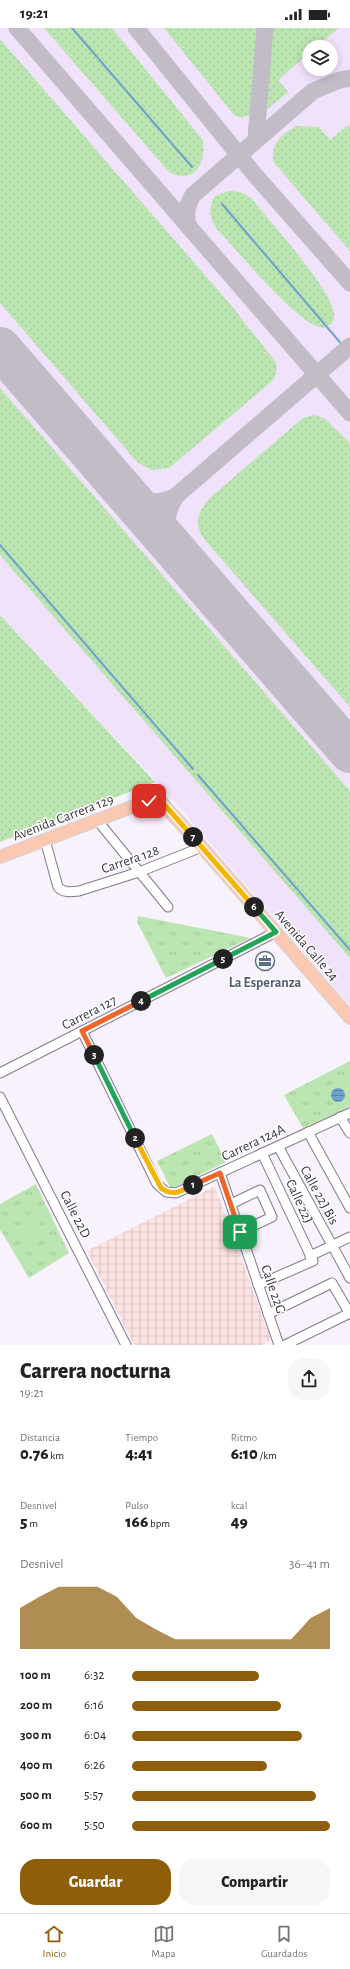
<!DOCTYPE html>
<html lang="es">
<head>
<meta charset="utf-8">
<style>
  :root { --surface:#fff; --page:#f6f6f6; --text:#222; --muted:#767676; --line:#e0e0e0; --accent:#8f5e0a }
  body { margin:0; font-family:"Alegreya Sans",sans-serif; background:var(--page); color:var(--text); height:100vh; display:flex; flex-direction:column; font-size:15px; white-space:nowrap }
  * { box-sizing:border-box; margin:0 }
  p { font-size:13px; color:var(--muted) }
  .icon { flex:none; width:22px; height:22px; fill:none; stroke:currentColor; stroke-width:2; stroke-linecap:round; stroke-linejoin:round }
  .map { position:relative; height:1317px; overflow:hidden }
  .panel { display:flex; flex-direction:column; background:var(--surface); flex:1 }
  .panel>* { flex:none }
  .buttons { position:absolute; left:302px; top:12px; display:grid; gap:8px }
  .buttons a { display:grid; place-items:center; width:36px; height:36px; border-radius:50%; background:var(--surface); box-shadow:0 2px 10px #0003; font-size:20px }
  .pin { position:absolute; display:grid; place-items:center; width:34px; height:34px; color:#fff; margin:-17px; border-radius:8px; box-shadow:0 2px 6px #0006 }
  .km { position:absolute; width:20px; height:20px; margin:-10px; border-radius:50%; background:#222; color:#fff; font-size:11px; line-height:20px; text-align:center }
  .round { display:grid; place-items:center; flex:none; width:42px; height:42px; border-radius:16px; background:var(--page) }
  .headline { display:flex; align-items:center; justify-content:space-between; height:68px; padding:0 20px }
  h1 { font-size:22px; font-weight:800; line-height:30px }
  .figures { display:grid; grid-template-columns:repeat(3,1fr); gap:6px; height:68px; padding:4px 20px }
  .figures div { display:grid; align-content:center }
  .figures b { font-size:17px; font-weight:800 }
  .figures small { font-size:11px; font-weight:400 }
  .figures p { font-size:11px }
  .chart { height:112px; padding:8px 20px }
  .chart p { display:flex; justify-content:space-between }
  .chart svg { width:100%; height:72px; margin-top:4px; fill:var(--accent); opacity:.7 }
  .button { display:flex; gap:8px; margin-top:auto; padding:8px 20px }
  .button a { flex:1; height:46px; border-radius:16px; background:var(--accent); color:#fff; font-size:16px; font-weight:800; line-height:46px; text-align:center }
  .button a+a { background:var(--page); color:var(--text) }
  ul { padding:0 20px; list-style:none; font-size:13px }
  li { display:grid; grid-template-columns:64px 48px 1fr; align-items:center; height:30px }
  li i { height:10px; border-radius:5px; background:var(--accent) }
  .status { display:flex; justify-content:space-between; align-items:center; height:28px; padding:0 20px; background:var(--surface); direction:ltr }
  .status svg { height:11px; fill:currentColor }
  .tabs { display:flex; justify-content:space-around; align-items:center; height:56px; border-top:1px solid var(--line); background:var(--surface); font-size:11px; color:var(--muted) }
  .tabs a { display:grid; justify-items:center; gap:2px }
  .tabs .on { color:var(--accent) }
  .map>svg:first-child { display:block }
  .industrial { fill:url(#industrial-grid) }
  .built { fill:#f1e2fb; fill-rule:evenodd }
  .grass { fill:url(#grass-dots) }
  .park { fill:url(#park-tufts) }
  .pitch { fill:#bbe5b1 }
  .water { fill:url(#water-rules) }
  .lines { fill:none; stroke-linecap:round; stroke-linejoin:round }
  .stream { stroke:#6ea1cd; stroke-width:2 }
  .taxiway { stroke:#c2bcc6; stroke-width:17 }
  .runway { stroke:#c2bcc6; stroke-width:42 }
  .minor-casing { stroke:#84778d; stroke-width:11 }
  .major-casing { stroke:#d3d2d4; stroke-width:14 }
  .minor { stroke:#fff; stroke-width:9 }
  .major { stroke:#fbc8b2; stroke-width:12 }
  .split-1-casing { stroke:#fff; stroke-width:8 }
  .split-2-casing { stroke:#fff; stroke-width:8 }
  .split-3-casing { stroke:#fff; stroke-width:8 }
  .split-4-casing { stroke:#fff; stroke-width:8 }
  .split-5-casing { stroke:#fff; stroke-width:8 }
  .split-6-casing { stroke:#fff; stroke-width:8 }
  .split-7-casing { stroke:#fff; stroke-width:8 }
  .split-8-casing { stroke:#fff; stroke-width:8 }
  .split-1 { stroke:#f0652b; stroke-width:5 }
  .split-2 { stroke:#f5b400; stroke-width:5 }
  .split-3 { stroke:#22a559; stroke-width:5 }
  .split-4 { stroke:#f0652b; stroke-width:5 }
  .split-5 { stroke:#22a559; stroke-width:5 }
  .split-6 { stroke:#22a559; stroke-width:5 }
  .split-7 { stroke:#f5b400; stroke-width:5 }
  .split-8 { stroke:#f5b400; stroke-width:5 }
  .labels { text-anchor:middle; stroke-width:3; stroke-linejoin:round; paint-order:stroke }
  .street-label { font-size:14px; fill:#38333c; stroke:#fff }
  .service-label { font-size:14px; font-weight:bold; fill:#4e5e75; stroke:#fff }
</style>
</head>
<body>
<div class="status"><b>19:21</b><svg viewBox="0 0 49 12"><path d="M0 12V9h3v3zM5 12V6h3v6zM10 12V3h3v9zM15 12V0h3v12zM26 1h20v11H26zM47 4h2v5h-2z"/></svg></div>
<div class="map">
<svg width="350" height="1317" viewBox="0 0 350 1317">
  <defs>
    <pattern id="industrial-grid" width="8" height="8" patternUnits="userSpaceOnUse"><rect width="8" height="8" fill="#fee3e3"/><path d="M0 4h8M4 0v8" fill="none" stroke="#dac3c4"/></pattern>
    <pattern id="grass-dots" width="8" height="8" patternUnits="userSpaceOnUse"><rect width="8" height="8" fill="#bbe5b1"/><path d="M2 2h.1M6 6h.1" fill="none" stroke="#a2c599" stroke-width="1.8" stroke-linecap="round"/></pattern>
    <pattern id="park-tufts" width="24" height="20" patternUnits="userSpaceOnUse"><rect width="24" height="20" fill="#bbe5b1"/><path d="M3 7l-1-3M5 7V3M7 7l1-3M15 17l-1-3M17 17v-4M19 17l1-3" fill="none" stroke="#a2c599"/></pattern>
    <pattern id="water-rules" width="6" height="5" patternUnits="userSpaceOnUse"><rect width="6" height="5" fill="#6ea1cd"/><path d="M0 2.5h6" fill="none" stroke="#5b84a8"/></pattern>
  </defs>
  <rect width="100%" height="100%" fill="#f8f2fc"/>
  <path class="industrial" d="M215,1158L271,1312L262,1317H134L87,1223Z"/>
  <path class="built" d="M0,0H350V978L166,764L0,587ZM309,19H331V41H309Z"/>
  <g class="grass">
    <path d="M44,0H112L202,111C208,133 194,158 169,144Z"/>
    <path d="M164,0H257L251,86L241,90L234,87Z"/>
    <path d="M270,0H339L316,19H309V25L278,52L288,64L265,83Z"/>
    <path d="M0,11L230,276L275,333C278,341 277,347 271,354L169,440L151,442L137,434L0,275Z"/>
    <path d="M348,97L350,99V223L275,136C268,119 281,106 296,98L319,99L330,112Z"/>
    <path d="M229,163C238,163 245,165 252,171C271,195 329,258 334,285C335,289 333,293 331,296L324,300C299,299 235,220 216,200C209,188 208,180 215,168Z"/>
    <path d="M0,360L350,763V930L0,527Z"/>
    <path d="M313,387L324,390L350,415V679L204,511C193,495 198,482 211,469L303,390Z"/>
    <path d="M0,587L155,754L0,814Z"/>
  </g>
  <g class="park">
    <path d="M138,888L251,910L166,950L137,894Z"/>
    <path d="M350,1033V1079L303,1100L284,1067Z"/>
    <path d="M212,1106L226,1134L171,1161L157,1133Z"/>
    <path d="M36,1156L69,1225L29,1250L0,1201V1176Z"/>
  </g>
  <path class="pitch" d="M30,1185L42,1188L36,1213L24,1210Z"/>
  <circle class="water" cx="338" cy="1067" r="7"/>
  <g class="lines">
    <g class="stream">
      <path d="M72,0L192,139"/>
      <path d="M222,176L350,326"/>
      <path d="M0,517L193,741"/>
      <path d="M198,747L350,922"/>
    </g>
    <g class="taxiway">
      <path d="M17,0L350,385"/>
      <path d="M136,0L255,147L350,255"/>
      <path d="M255,113L256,111L265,0"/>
      <path d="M189,199C185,188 186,178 193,167L313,63L340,52L350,50"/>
      <path d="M124,463C141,474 157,478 176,468"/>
      <path d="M173,519C166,500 164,486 176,468L350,318"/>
    </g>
    <path class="runway" d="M0,320L350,724"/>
    <g class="minor-casing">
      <g id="minor">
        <path d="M97,792L168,879"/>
        <path d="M45,812L58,859C63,865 71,864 79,863L139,844L202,819"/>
        <path d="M82,1003L157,1156L166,1164L176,1165L350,1085"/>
        <path d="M0,1045L276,904"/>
        <path d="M0,1069L126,1317"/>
        <path d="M340,1089L350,1105"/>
        <path d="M308,1104L350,1180"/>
        <path d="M278,1118L350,1250"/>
        <path d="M220,1145L279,1317"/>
        <path d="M231,1176L260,1162L272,1189L240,1204"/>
        <path d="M310,1228L350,1209"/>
        <path d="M258,1257L313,1233L262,1125"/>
        <path d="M268,1286L332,1255L350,1286"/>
        <path d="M285,1317L350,1285"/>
      </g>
    </g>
    <g class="major-casing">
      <path id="major" d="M0,829L145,774H161L202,819L350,990"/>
    </g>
    <use href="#minor" class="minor"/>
    <use href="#major" class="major"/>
  </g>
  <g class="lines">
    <g class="split-1-casing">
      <path id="split-1" d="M193,1157L220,1145L240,1204"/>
    </g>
    <g class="split-2-casing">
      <path id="split-2" d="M135,1110L161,1160C173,1169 181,1163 193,1157"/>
    </g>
    <g class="split-3-casing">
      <path id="split-3" d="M94,1027L135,1110"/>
    </g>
    <g class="split-4-casing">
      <path id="split-4" d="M94,1027L82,1003L141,973"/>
    </g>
    <g class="split-5-casing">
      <path id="split-5" d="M141,973L223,931"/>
    </g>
    <g class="split-6-casing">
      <path id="split-6" d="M223,931L276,904L254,879"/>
    </g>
    <g class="split-7-casing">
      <path id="split-7" d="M193,809L254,879"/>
    </g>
    <g class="split-8-casing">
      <path id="split-8" d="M149,773L163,775L193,809"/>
    </g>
    <use href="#split-1" class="split-1"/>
    <use href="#split-2" class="split-2"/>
    <use href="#split-3" class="split-3"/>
    <use href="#split-4" class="split-4"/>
    <use href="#split-5" class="split-5"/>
    <use href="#split-6" class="split-6"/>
    <use href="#split-7" class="split-7"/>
    <use href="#split-8" class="split-8"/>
  </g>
  <defs>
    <g id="office-ring" transform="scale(1)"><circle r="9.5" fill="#fff" stroke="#5c6f8a" stroke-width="1.5"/><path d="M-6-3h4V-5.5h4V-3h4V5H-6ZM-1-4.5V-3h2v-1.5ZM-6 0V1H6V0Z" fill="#5c6f8a"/></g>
  </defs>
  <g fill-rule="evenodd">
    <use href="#office-ring" x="265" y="933"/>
  </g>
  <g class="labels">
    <g class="street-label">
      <text transform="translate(63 789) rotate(-21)" y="5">Avenida Carrera 129</text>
      <text transform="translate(130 831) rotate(-19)" y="5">Carrera 128</text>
      <text transform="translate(307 917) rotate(49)" y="5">Avenida Calle 24</text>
      <text transform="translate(89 984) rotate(-27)" y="5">Carrera 127</text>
      <text transform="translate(253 1114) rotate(-25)" y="5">Carrera 124A</text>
      <text transform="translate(320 1167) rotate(61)" y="5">Calle 22J Bis</text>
      <text transform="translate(300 1173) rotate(65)" y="5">Calle 22J</text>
      <text transform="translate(76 1186) rotate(63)" y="5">Calle 22D</text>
      <text transform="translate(274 1261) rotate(71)" y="5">Calle 22G</text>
    </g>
    <g class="service-label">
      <text x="265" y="959">La Esperanza</text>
    </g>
  </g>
</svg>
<div class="buttons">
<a><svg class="icon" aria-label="layers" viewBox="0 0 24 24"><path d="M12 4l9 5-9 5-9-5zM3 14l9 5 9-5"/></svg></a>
</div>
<div class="pin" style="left:240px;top:1204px;background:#1e9e55"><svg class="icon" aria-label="arrive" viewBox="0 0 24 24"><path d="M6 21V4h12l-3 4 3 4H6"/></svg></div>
<div class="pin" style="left:149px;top:773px;background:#d93025"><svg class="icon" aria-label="check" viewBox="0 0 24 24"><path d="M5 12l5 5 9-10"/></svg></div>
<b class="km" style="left:193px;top:1157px">1</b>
<b class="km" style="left:135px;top:1110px">2</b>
<b class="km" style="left:94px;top:1027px">3</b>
<b class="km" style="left:141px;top:973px">4</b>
<b class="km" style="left:223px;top:931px">5</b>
<b class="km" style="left:254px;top:879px">6</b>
<b class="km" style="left:193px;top:809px">7</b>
</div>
<section class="panel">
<div class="headline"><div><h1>Carrera nocturna</h1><p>19:21</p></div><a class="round"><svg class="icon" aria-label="share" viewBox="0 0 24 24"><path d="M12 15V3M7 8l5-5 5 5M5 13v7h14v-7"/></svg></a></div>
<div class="figures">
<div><p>Distancia</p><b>0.76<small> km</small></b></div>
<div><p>Tiempo</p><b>4:41</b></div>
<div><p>Ritmo</p><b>6:10<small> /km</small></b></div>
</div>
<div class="figures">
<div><p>Desnivel</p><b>5<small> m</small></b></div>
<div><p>Pulso</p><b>166<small> bpm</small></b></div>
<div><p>kcal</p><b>49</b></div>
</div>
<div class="chart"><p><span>Desnivel</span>36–41 m</p>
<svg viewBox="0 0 160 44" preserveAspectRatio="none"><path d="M0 44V19L10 12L20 6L30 6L40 6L50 12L60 25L70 32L80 38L90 38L100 38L110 38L120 38L130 38L140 38L150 25L160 19V44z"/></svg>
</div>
<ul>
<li><b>100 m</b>6:32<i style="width:64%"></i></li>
<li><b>200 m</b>6:16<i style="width:75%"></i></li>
<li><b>300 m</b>6:04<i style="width:86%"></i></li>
<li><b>400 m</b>6:26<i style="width:68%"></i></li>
<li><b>500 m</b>5:57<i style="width:93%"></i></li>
<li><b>600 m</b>5:50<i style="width:100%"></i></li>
</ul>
<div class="button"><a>Guardar</a><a>Compartir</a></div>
</section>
<nav class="tabs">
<a class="on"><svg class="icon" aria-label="home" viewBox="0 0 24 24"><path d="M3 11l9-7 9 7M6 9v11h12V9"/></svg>Inicio</a>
<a><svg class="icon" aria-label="map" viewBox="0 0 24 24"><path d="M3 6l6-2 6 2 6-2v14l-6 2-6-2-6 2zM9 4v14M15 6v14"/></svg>Mapa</a>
<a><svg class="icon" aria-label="saved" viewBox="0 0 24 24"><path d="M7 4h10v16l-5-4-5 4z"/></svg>Guardados</a>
</nav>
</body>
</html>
